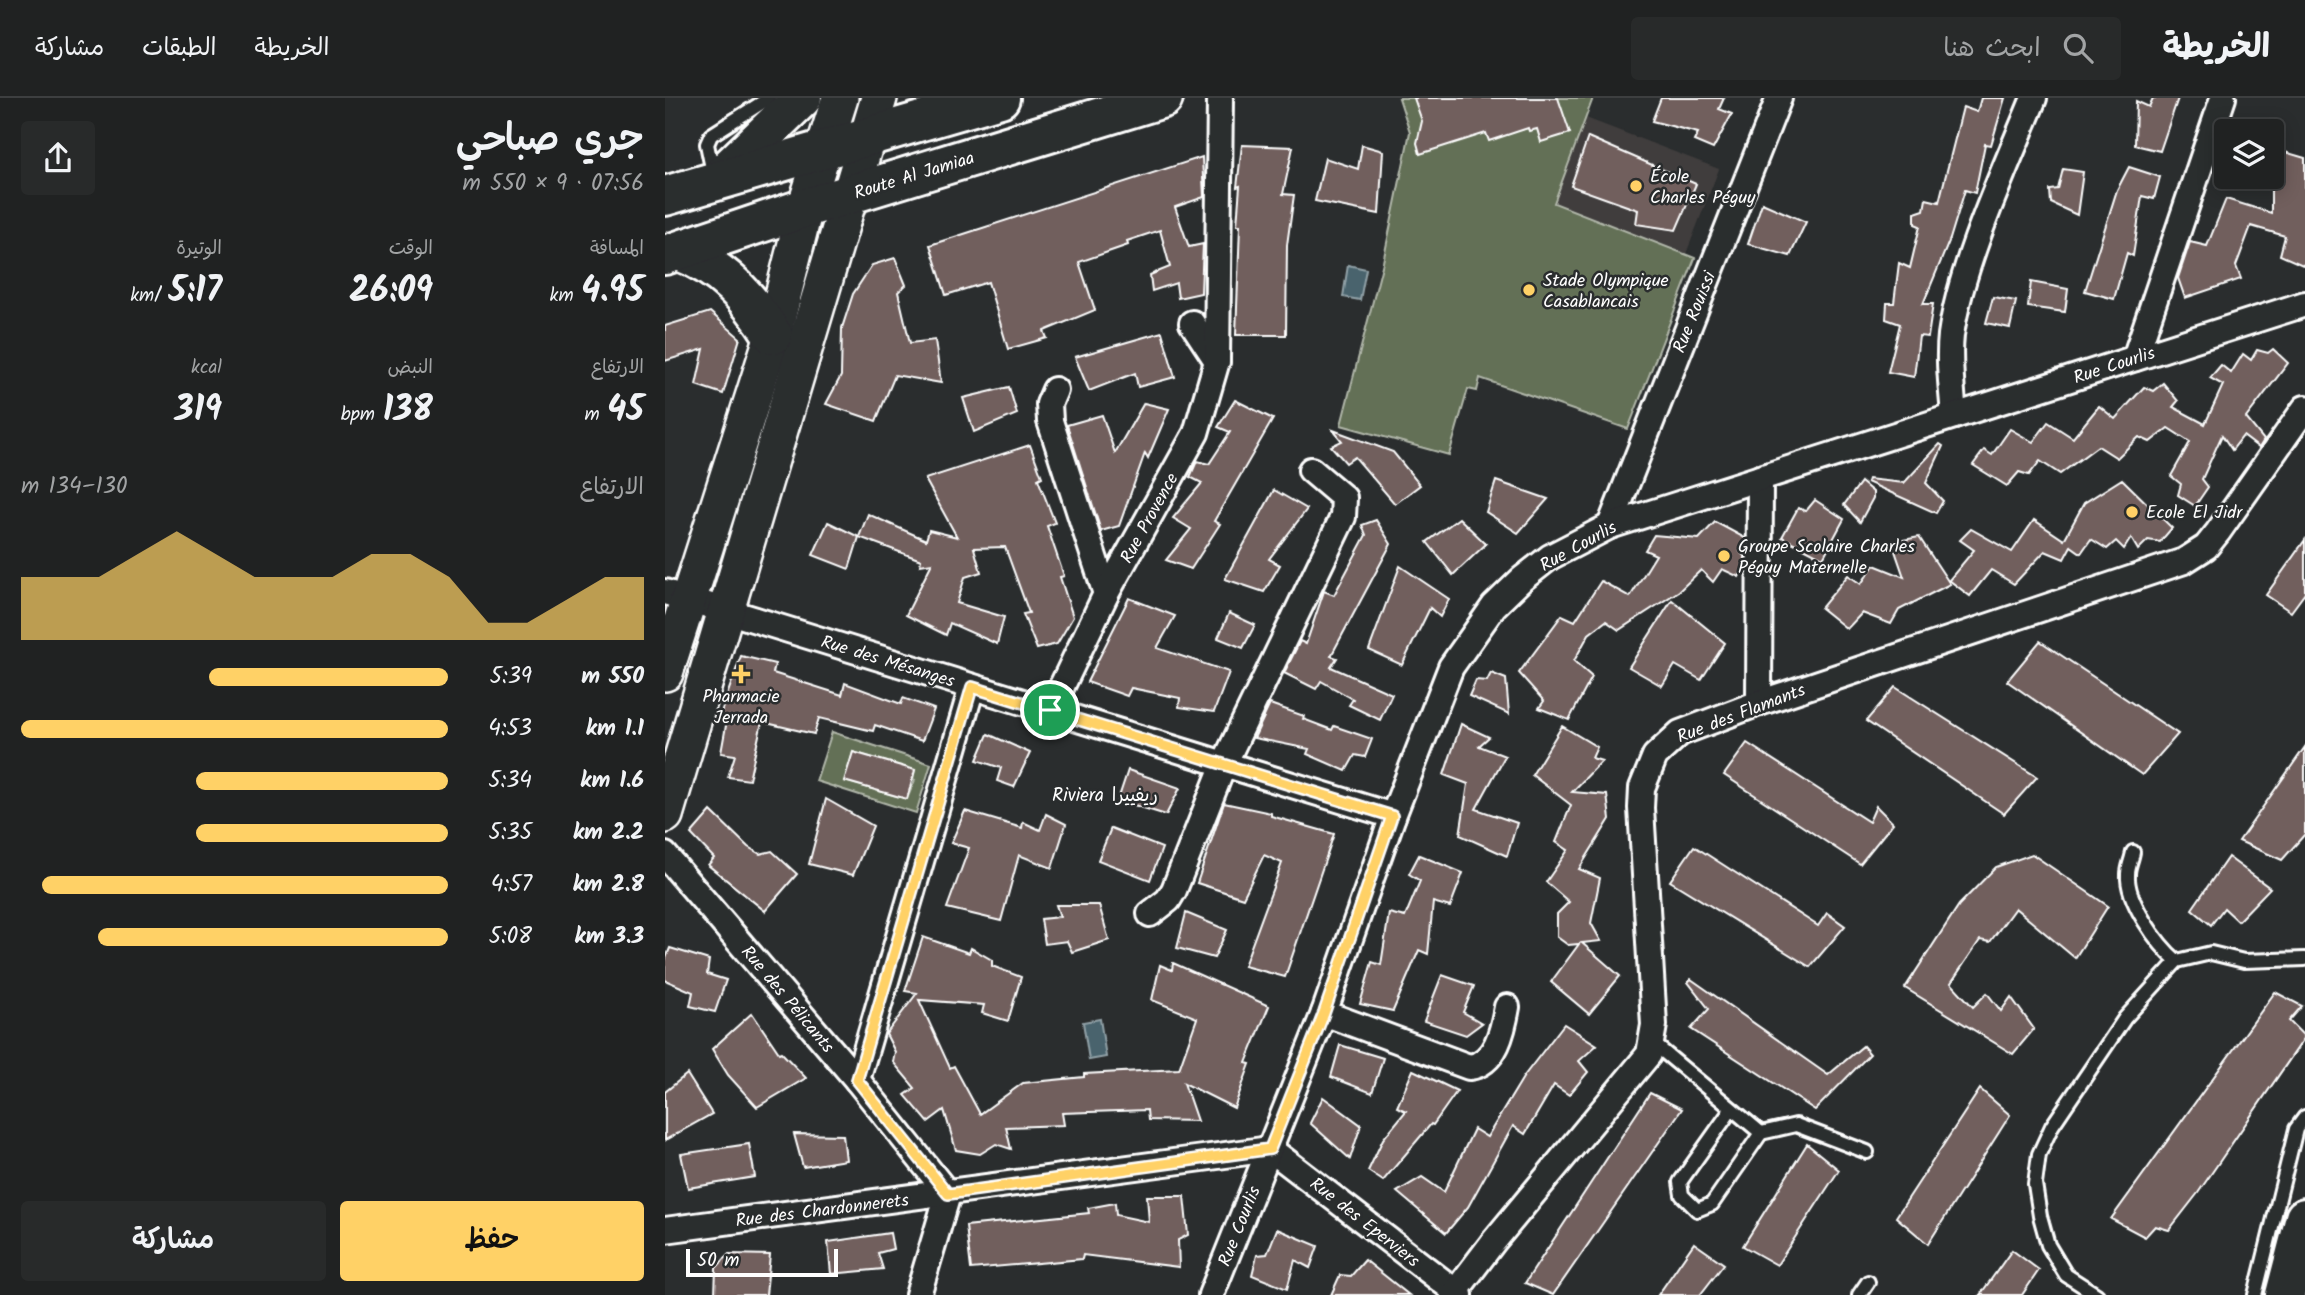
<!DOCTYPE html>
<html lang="ar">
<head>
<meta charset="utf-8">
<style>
  :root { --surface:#202222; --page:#282a2a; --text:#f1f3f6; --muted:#a2a4a5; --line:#3d3f40; --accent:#ffd166 }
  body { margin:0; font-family:Kalam,"Playpen Sans Arabic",sans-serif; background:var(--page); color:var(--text); direction:rtl; height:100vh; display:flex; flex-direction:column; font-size:26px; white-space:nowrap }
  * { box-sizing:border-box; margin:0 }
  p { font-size:23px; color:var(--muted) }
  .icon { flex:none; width:38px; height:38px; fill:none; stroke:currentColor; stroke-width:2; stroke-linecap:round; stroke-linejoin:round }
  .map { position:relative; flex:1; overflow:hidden; direction:ltr }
  .drawer { display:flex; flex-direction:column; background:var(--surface); width:665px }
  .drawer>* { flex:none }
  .buttons { position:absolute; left:1549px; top:21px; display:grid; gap:14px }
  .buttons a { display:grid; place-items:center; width:70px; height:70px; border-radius:7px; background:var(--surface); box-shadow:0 4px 18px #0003,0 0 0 2px var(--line); font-size:35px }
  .scale { position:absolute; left:21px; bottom:18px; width:152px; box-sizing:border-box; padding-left:7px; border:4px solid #fff; border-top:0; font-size:19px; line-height:24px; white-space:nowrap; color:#fff; -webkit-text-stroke:5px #2a2d2e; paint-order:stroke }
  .pin { position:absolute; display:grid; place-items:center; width:60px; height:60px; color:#fff; margin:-30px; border:4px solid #fff; border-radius:50%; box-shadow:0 2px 7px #0007 }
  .round { display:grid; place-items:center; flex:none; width:74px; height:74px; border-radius:7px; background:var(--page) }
  .summary { display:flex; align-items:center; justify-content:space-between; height:119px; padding:0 21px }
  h1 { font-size:38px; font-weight:600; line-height:52px }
  .stats { display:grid; grid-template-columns:repeat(3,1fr); gap:10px; height:119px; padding:7px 21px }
  .stats div { display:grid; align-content:center }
  .stats b { font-size:35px; font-weight:600 }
  .stats small { font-size:19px; font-weight:400 }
  .stats p { font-size:19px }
  .chart { height:196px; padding:14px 21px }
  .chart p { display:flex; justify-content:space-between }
  .chart svg { width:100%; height:126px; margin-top:7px; fill:var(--accent); opacity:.7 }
  .button { display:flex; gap:14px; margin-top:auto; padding:14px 21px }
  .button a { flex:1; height:80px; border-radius:7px; background:var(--accent); color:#111; font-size:28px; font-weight:600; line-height:80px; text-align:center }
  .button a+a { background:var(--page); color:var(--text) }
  ul { padding:0 21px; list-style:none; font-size:23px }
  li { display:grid; grid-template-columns:112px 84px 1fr; align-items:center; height:52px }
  li i { height:18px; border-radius:9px; background:var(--accent) }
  header { display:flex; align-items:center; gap:42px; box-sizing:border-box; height:98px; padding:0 35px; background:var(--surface); border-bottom:2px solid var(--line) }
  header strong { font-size:33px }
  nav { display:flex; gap:38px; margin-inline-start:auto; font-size:24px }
  .search { width:490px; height:63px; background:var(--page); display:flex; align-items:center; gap:18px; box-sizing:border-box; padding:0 24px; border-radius:7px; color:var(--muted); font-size:26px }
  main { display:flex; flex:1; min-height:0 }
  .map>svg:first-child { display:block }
  .built { fill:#3f3c3c }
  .green { fill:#636f56; stroke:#b1b7aa; stroke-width:2; fill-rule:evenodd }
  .water { fill:#48636d; stroke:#91a1a7; stroke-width:2 }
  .building { fill:#715e5d; stroke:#fff; stroke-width:2 }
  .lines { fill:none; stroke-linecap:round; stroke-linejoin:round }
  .lane-casing { stroke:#fff; stroke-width:18 }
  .street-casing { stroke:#fff; stroke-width:30 }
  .secondary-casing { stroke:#fff; stroke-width:40 }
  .primary-casing { stroke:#fff; stroke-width:44 }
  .lane { stroke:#2a2d2e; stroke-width:12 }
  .street { stroke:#2a2d2e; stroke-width:24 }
  .secondary { stroke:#2a2d2e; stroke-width:35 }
  .primary { stroke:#2a2d2e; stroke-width:38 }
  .route-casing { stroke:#fff; stroke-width:14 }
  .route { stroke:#ffd166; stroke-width:9 }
  .poi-dot { fill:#ffd166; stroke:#2a2d2e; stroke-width:2.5 }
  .labels { text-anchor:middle; stroke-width:5; stroke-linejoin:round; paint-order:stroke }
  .street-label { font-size:18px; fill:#fff; stroke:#2a2d2e }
  .poi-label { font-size:18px; fill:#fff; stroke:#2a2d2e; text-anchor:start }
  .neighbourhood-label { font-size:19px; fill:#fff; stroke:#2a2d2e }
</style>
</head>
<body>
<header>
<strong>الخريطة</strong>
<div class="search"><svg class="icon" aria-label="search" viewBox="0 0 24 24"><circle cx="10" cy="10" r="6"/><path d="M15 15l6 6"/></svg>ابحث هنا</div>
<nav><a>الخريطة</a><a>الطبقات</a><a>مشاركة</a></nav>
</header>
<main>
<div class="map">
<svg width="1640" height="1197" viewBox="0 0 1640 1197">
  <rect width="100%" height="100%" fill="#2a2d2e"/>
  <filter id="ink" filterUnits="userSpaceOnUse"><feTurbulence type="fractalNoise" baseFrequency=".0143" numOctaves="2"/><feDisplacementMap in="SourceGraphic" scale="14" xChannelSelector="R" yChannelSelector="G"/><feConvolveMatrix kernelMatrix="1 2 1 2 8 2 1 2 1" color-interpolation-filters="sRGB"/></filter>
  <g filter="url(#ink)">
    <path class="built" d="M921,20L1054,71L1021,156L889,105Z"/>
    <g class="green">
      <path d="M734,0H928L889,105L1030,160L963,331L815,280L812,293L803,291L784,357L676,327L718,164L745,34Z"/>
      <path d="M167,634L266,666L251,715L151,683ZM188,654L250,672L248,681L250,682L242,701L180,683Z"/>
    </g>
    <g class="water">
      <path d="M683,167L701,171L695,202L678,199Z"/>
      <path d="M435,921L441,959L424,962L418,924Z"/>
    </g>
    <g class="building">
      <path d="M749,0H893L905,35L876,44L872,31L864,33L863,30L824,43L821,35L755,56L752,45L757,23Z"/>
      <path d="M996,0H1059L1054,11L1067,16L1048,51L1029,43L1033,35L987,23Z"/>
      <path d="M1316,0H1340L1326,47L1320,46L1310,95L1300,92L1285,141L1258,206H1268L1263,239L1254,238L1249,279L1223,274L1235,226L1221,221L1222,205H1229L1234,165L1245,170L1255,128L1250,126V115L1259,112L1261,101L1274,104L1298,9L1312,14Z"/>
      <path d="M1488,0H1513L1495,53L1470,47L1471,3L1484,9Z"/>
      <path d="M923,39L1031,86L1011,132L971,126L973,112L906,88Z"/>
      <path d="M577,47L628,49L618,96L629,97L622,147L621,237H571L575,127H572L575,88L572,89Z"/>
      <path d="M697,47L718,53L714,116L650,103L660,60L693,71Z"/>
      <path d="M1606,50L1640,60V168L1615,157L1620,138L1586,128L1571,168L1576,181L1520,200L1513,180L1525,144L1542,148L1561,101L1606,115Z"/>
      <path d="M537,59L539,99L510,109L524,149L538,146L536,195L513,200L511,185L487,193L485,177L505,169L495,132L462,143L463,147L414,164L430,212L379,233L382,240L343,251L323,184L281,197L265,147Z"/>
      <path d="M1464,69L1495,79L1489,101L1477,98L1468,158L1462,155L1449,201L1420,193L1452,92Z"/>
      <path d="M1398,71L1418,74L1412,117L1386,105L1385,92L1393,91Z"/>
      <path d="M1097,105L1141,124L1125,158L1083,146Z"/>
      <path d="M230,160L241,187L233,194L245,245L270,242L276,285L230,277L211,323L161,306L176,278L177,230L188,196L207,167Z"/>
      <path d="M1366,184L1403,191L1400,214L1363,209Z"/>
      <path d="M1328,199L1351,203L1345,230L1321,225Z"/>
      <path d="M45,214L75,240L58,296L31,287L39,251L0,263V228Z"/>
      <path d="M497,234L510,279L473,289L470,275L424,293L410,259Z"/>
      <path d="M1608,251L1623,265L1581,320L1599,342L1594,350L1578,338L1567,352L1557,337L1537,381L1543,389L1530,408L1513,397L1516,386L1506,378L1525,344L1503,330L1485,344L1474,339L1452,360L1433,348L1395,376L1375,363L1364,377L1354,374L1342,388L1308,367L1319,352L1327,357L1345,331L1368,344L1383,324L1408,340L1434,308L1450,321L1479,289L1488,293L1498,285L1513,303L1508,309L1540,326L1558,287L1545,280L1556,267L1566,275L1578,256L1586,262L1592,252L1603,255Z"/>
      <path d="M344,289L352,316L309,334L298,300Z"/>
      <path d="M570,302L608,321L549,423L555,426L526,471L501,462L526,431L508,420L537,385L525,379L532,363L544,366L565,334L553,329Z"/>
      <path d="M479,305L504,311L483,360L480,355L454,428L436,433L402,327L437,317L450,355Z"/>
      <path d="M668,332L728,354L755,387L730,406L690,359L681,365L666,348L677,343Z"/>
      <path d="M1275,346L1278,348L1261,385L1278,403L1271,415L1202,384L1203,381L1239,385Z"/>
      <path d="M365,347L377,379L373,381L390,425L382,428L399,478L395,479L408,519L392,546L372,551L358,516L364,515L340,449L309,450L316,474L300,479L292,505L339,519L332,546L285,525L281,537L241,517L267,465L255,467L256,462L194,439L203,416L261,442L264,432L292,439L260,381Z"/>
      <path d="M1457,381L1507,430L1495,444L1483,442L1473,452L1466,440L1459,451L1451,443L1442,451L1426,441L1416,455L1406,448L1399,461L1380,453L1349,486L1326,472L1305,498L1284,482L1309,452L1295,442L1306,431L1347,454L1369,422L1399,442L1419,405Z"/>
      <path d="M831,383L883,401L853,435L821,414Z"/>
      <path d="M1196,384L1208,394V400L1195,424L1179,407Z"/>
      <path d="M609,392L642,411L604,461L615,467L599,494L560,481Z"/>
      <path d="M1150,402L1179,421L1158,460L1117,439L1133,410L1141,413Z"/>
      <path d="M794,420L821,446L788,477L762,444Z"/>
      <path d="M711,422L726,446L666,558L672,560L666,569L727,596L715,622L684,607L688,601L656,583L651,591L619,575L635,543L641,546L659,493L669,497L701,437L697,427Z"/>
      <path d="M163,424L194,439L184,471L148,457Z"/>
      <path d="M1050,424L1080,440V448L1075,453L1080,459V467L1074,479L1057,471L1048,484L1036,472L1014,493L954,532L941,523L924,536L909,563L927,579L904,622L874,610L879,603L854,575L897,517L910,523L936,483L965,499L991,457L980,452L989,437L1034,441Z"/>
      <path d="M1254,439L1285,486L1234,512L1226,526L1197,515L1182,531L1156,510L1183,477L1196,486L1209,467L1239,479L1227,444Z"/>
      <path d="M1640,442V495L1626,514L1601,497Z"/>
      <path d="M735,468L784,501L775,519L765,510L737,567L704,552Z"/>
      <path d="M464,500L510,518L492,550L564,574L549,614L514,609L515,600L466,590L462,598L422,584Z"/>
      <path d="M1007,502L1060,545L1036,582L1010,567L997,588L964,569Z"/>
      <path d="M564,515L590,527L578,550L553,540Z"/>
      <path d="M1375,543L1513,636L1477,677L1342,583Z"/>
      <path d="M76,558L110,566L108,575L177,597L180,585L236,606L238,600L269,611L257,643L210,627L208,633L154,620L149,636L97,624L84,682L63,679L70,657L56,655L62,622L54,620Z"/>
      <path d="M826,575L841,581L844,616L804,598L811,582L822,583Z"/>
      <path d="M1230,589L1372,679L1339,716L1201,623Z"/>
      <path d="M605,606L639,618L638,621L667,632L669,628L707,641L700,659L690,657L681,673L642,656L644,651L589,640Z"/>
      <path d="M796,626L824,639L814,648L840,658L811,711L852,725L842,758L795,737L803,686L779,677Z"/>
      <path d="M897,628L932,649L927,660L937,663L907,694L942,697L945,721L914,771L935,780L926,825L936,843L917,845L955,878L924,916L886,884L914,846L903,847L892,839V816L904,804L881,784L903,752L891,744L906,707L867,677Z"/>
      <path d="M323,636L365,655L349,689L332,683L336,670L312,662Z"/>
      <path d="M1082,645L1204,724L1211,708L1228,725L1195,766L1059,677Z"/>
      <path d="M1640,649V736L1617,762L1574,743Z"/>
      <path d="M188,654L250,672L242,701L179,683Z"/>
      <path d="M463,672L515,690L501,717L453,702Z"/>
      <path d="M161,701L208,728L188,777L144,766Z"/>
      <path d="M559,705L606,715V718L669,736L620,879L579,868L617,765L599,757L578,800L532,785Z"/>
      <path d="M46,713L83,749L95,756L107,753L132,776L100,813L43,767L49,760L26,736Z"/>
      <path d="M300,713L357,730L358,724L375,732L381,716L401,726L387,770L354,757L336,823L282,810L304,750L286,745Z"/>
      <path d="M446,730L497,750L485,782L433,762Z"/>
      <path d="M1029,748L1153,828L1162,815L1180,828L1145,869L1005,783Z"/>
      <path d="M1367,756L1443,808L1410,860L1350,810L1325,844L1315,842L1286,885L1308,909L1322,895L1336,913L1346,899L1369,931L1348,956L1240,890L1294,807L1331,769Z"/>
      <path d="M754,757L798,775L785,809L768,804L763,856L754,852L728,913L695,906L707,864L716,867L724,815L740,819L755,783L744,776Z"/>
      <path d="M1563,759L1605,790L1573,823L1559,810L1546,827L1527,811Z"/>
      <path d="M391,807H434L444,842L407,854L402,843L380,846L376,821L395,819Z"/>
      <path d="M521,815L562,832L549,860L512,850Z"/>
      <path d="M258,839L304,855L306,850L327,862V868L356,879L343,923L317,915L319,907L254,902L285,970L289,968L315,1016L358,985L419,979V976L514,971L532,920L487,902L495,867L507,872L508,865L604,908L581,965L585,966L569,1010L519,985L532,1023L483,1022L482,1012L397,1015L399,1027L341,1029L346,1051L331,1046L315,1056L291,1052L279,1012L263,1024L240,997L250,990L228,964L230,954L221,936L252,895L240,893Z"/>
      <path d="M5,850L44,862L42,876L61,882L50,914L25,908L28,894L0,882V863Z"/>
      <path d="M777,877L809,888L798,914L817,925L801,937L759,923Z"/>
      <path d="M1026,881L1163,977L1198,948L1205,956L1150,1012L1026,931L1044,911L1023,884Z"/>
      <path d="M1610,894L1637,908L1624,923L1640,939L1533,1095L1504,1132L1490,1128L1480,1139L1446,1121Z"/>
      <path d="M87,915L114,955L116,954L141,980L92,1009L63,977L47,951Z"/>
      <path d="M899,926L932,947L914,963L923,974L904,997L889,987L860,1036L848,1028L803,1109L781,1135L732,1094L757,1079L779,1094L809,1031L822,1039L859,978Z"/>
      <path d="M675,947L718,960L707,995L666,979Z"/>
      <path d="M748,972L792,993L768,1027L766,1026L718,1083L703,1073L718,1041L741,1013L732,1009Z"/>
      <path d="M22,976L47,1016L0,1042V994Z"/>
      <path d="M1315,991L1345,1017L1263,1146L1231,1119Z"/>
      <path d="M985,995L1017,1011L888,1197L860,1185Z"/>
      <path d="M658,999L696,1027L685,1061L645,1025Z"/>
      <path d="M129,1036L178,1037L181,1062L138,1069Z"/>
      <path d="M84,1046L90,1079L23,1090L16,1056Z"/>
      <path d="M1142,1046L1174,1072L1112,1167L1078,1148Z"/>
      <path d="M482,1098H519L523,1137L513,1142L514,1169L418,1157L417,1161L306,1171L301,1128L424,1115L423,1110L450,1105L451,1117L484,1124Z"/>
      <path d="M612,1131L653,1148L645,1170L630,1162L622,1191L587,1177L592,1157L602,1156Z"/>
      <path d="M225,1135L228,1151L213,1155L218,1171L166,1176L163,1144Z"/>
      <path d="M1029,1145L1059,1166L1035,1197H993Z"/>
      <path d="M1347,1152L1374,1172L1357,1197H1315Z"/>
      <path d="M64,1156L105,1157L101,1197H50L51,1170Z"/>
      <path d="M700,1162L744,1197H666L675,1177L686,1178Z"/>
    </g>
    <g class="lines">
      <g class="lane-casing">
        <g id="lane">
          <path d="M48,75L42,46L46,37L104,0"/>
          <path d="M1468,754C1467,761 1463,769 1463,776C1461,803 1493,847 1512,863"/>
          <path d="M988,945L1096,1035L1047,1106L1032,1112L1017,1097L1015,1084L1066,1012"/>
          <path d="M1096,1035L1131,1027L1202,1054"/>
          <path d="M1194,1197L1203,1184"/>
          <path d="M1432,1197L1401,1177L1383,1147L1375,1118L1370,1086L1374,1056L1387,1028L1460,920L1512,863L1546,855L1579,863L1640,861"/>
          <path d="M1590,1197L1631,1031L1640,1019"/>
        </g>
      </g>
      <g class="street-casing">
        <g id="street">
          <path d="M527,225L552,263"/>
          <path d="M1470,260L1558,0"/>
          <path d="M390,292L384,306L385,323L441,496"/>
          <path d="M1289,318C1287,291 1283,264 1286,237C1296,165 1341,69 1369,0"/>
          <path d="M945,428L1114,0"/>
          <path d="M0,494L728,718"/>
          <path d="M1094,605L1095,380"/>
          <path d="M385,613L441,496L531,335L552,263L555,0"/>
          <path d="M0,757L192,982L283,1096L253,1197"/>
          <path d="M485,816L503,802L509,792L559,666L678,419L679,400L646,372"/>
          <path d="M659,915L804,969C831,966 838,932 842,909"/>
          <path d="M192,982L307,589"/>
          <path d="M0,1132L605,1051L795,1197"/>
          <path d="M546,1197L659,915L728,718L786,569L829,508L857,481L885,459L945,428L1640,206"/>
          <path d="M788,1197L829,1143L984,956L989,927L976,710L977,690L990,658L1015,635L1094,605L1519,463L1541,449L1553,434L1640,310"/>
        </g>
      </g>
      <g class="secondary-casing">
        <g id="secondary">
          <path d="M0,575L108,237L140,110L175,0"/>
          <path d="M0,717L214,0"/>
        </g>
      </g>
      <g class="primary-casing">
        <g id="primary">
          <path d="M58,76L137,0"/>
          <path d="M0,98L335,0"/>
          <path d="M14,153C56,169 84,199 108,237"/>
          <path d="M0,157L140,110L498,0"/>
          <path d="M1620,1197L1640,1120"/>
        </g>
      </g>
      <use href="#lane" class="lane"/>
      <use href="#street" class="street"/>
      <use href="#secondary" class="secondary"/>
      <use href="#primary" class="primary"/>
    </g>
  </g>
  <g class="lines" filter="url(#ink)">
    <g class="route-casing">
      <path id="route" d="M307,589L727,718L659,915L605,1051L283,1096L192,982Z"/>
    </g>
    <use href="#route" class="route"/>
  </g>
  <g class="poi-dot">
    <circle cx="971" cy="88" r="7"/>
    <circle cx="864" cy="192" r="7"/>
    <circle cx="1467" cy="414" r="7"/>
    <circle cx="1059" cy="458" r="7"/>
    <path d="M72.5 565.5h7v7h7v7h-7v7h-7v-7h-7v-7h7z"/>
  </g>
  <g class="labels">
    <g class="street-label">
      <text transform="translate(249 77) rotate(-17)" y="6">Route Al Jamiaa</text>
      <text transform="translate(1029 214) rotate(-68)" y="6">Rue Rouissi</text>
      <text transform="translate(1449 267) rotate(-18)" y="6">Rue Courlis</text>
      <text transform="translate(484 420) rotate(-61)" y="6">Rue Provence</text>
      <text transform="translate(913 448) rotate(-29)" y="6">Rue Courlis</text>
      <text transform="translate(223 563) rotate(17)" y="6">Rue des Mésanges</text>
      <text transform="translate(1076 615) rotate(-21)" y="6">Rue des Flamants</text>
      <text transform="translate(123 901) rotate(50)" y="6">Rue des Pélicants</text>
      <text transform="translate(157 1112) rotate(-7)" y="6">Rue des Chardonnerets</text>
      <text transform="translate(700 1124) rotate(38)" y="6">Rue des Eperviers</text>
      <text transform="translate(574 1128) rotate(-68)" y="6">Rue Courlis</text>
    </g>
    <g class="poi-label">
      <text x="985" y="84">École<tspan x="985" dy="21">Charles Péguy</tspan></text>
      <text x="878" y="188">Stade Olympique<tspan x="878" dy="21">Casablancais</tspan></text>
      <text x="1481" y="420">Ecole El Jidr</text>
      <text x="1073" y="454">Groupe Scolaire Charles<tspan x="1073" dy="21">Péguy Maternelle</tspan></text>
      <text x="76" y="604" text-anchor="middle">Pharmacie<tspan x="76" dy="21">Jerrada</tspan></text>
    </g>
    <g class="neighbourhood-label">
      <text x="440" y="703">Riviera ريفييرا</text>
    </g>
  </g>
</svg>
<div class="buttons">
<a><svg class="icon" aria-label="layers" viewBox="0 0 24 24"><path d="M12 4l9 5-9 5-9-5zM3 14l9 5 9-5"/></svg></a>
</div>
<div class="scale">50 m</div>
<div class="pin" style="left:385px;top:612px;background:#1e9e55"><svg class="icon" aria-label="arrive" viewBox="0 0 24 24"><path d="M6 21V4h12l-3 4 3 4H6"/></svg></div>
</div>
<section class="drawer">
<div class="summary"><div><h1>جري صباحي</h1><p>07:56 · 9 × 550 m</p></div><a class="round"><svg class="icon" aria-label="share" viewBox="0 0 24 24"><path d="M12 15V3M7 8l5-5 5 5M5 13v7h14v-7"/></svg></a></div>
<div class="stats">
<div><p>المسافة</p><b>4.95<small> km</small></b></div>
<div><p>الوقت</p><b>26:09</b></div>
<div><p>الوتيرة</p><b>5:17<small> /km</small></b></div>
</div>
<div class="stats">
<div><p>الارتفاع</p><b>45<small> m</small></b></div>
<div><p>النبض</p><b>138<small> bpm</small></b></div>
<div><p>kcal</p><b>319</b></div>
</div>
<div class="chart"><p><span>الارتفاع</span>130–134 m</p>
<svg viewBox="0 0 160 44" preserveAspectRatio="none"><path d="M0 44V22L10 22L20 22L30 14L40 6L50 14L60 22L70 22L80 22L90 14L100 14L110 22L120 38L130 38L140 30L150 22L160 22V44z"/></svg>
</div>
<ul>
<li><b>550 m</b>5:39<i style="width:56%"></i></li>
<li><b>1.1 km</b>4:53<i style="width:100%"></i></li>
<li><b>1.6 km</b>5:34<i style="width:59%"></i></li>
<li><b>2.2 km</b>5:35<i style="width:59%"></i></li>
<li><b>2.8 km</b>4:57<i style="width:95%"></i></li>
<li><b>3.3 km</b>5:08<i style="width:82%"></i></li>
</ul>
<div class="button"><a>حفظ</a><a>مشاركة</a></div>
</section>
</main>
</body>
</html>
